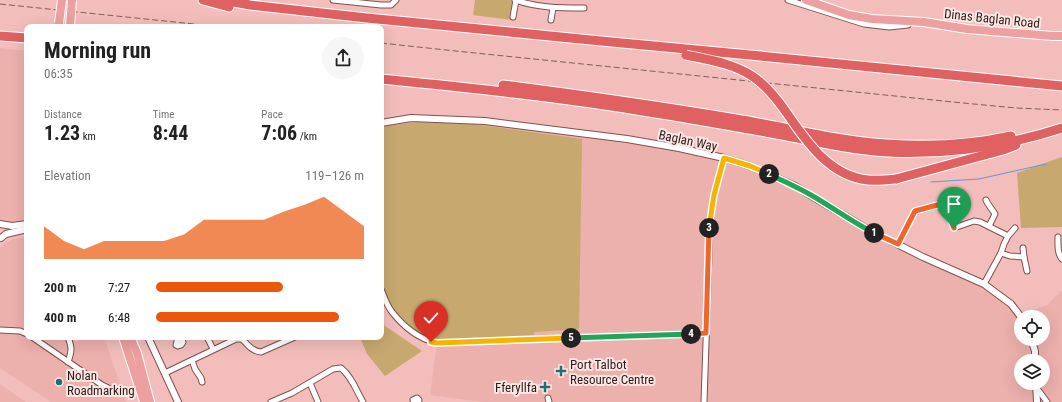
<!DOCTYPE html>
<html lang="en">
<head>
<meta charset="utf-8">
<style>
  :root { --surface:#fff; --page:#f6f6f6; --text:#222; --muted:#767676; --accent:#ea580c }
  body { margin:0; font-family:"Roboto Condensed",sans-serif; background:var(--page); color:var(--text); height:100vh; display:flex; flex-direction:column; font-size:15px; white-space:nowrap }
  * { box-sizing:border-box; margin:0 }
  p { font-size:13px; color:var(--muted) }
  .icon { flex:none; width:22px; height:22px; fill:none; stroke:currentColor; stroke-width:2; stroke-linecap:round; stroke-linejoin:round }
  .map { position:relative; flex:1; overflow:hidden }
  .panel { position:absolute; left:24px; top:24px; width:360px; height:316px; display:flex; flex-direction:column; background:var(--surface); border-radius:8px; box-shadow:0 4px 16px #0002 }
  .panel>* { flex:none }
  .tools { position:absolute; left:1014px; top:310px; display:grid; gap:8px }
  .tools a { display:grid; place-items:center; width:36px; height:36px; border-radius:50%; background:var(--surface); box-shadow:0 4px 16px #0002; font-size:20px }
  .pin { position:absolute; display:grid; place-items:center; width:34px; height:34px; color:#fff; margin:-41px -17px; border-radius:50% 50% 50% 0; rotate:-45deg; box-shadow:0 0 4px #0007 }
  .pin .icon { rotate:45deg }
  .km { position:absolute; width:20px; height:20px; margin:-10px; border-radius:50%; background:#222; color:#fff; font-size:11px; line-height:20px; text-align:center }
  .round { display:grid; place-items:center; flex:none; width:42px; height:42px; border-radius:21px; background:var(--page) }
  .headline { display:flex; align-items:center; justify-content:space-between; height:68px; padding:0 20px }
  h1 { font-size:22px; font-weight:700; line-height:30px }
  .metrics { display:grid; grid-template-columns:repeat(3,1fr); gap:6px; height:68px; padding:4px 20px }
  .metrics div { display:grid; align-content:center }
  .metrics b { font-size:20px; font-weight:700 }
  .metrics small { font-size:11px; font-weight:400 }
  .metrics p { font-size:11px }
  .chart { height:112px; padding:8px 20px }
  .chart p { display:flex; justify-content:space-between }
  .chart svg { width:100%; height:72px; margin-top:4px; fill:var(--accent); opacity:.7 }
  ul { padding:0 20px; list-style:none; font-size:13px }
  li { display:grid; grid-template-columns:64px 48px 1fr; align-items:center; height:30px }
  li i { height:10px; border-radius:5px; background:var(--accent) }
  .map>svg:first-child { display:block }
  .built { fill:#ecb0ad }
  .green { fill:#c7a86f }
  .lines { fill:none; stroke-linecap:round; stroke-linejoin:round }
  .stream { stroke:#6892e3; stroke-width:1 }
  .minor-casing { stroke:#7f524f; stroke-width:7 }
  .tertiary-casing { stroke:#7f524f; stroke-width:8 }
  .primary-casing { stroke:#fff; stroke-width:10 }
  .motorway-casing { stroke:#fff; stroke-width:11 }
  .minor { stroke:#fff; stroke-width:5 }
  .tertiary { stroke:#fff; stroke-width:6 }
  .primary { stroke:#eca0a0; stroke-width:8 }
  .motorway { stroke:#e06161; stroke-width:9 }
  .rail { stroke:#7f5e5c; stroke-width:1; stroke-dasharray:6 3; stroke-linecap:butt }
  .primary-bridge-casing { stroke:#fff; stroke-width:10; stroke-linecap:butt }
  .motorway-bridge-casing { stroke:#fff; stroke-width:11; stroke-linecap:butt }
  .primary-bridge { stroke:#eca0a0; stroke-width:8 }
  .motorway-bridge { stroke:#e06161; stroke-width:9 }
  .split-1-casing { stroke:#fff; stroke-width:8 }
  .split-2-casing { stroke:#fff; stroke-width:8 }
  .split-3-casing { stroke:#fff; stroke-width:8 }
  .split-4-casing { stroke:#fff; stroke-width:8 }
  .split-5-casing { stroke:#fff; stroke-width:8 }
  .split-6-casing { stroke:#fff; stroke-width:8 }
  .split-1 { stroke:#f0652b; stroke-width:5 }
  .split-2 { stroke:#22a559; stroke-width:5 }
  .split-3 { stroke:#f5b400; stroke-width:5 }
  .split-4 { stroke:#f0652b; stroke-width:5 }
  .split-5 { stroke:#22a559; stroke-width:5 }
  .split-6 { stroke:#f5b400; stroke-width:5 }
  .poi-dot { fill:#236e74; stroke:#fde7e5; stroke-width:1.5 }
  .labels { text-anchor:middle; stroke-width:4; stroke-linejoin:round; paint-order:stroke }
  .street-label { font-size:13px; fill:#2e1b1a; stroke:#fde7e5 }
  .poi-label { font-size:13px; fill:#2e1b1a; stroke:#fde7e5; text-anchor:start }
</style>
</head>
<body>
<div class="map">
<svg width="1062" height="402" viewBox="0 0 1062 402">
  <rect width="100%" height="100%" fill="#f2bdba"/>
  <g class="built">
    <path d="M0,48L27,51V223L0,228Z"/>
    <path d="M411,118L485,121L627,139L724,158L795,186L843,216L984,284L1011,304L1021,324V339H1027L1030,348L1031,361H1021V383H1032L1034,402H482L430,395L437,344L381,289V123Z"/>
    <path d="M27,237V337H73L75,342L85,337H104L126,402H51L0,368V248L2,245L13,239Z"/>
    <path d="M1061,291H1062V402H1041L1039,383H1043V361H1037L1034,339H1043V317H1025L1023,314L1047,305Z"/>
    <path d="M0,384L5,388L26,402H0Z"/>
  </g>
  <g class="green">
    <path d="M475,0H510L514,2L512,20L473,15Z"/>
    <path d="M418,122L473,124L582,139L579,329L534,332V340L431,342L397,318L381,289V127Z"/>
    <path d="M1062,157V227L1021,228L1017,173Z"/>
    <path d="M381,317L385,326L422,351L385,376L367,354L360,337H381Z"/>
  </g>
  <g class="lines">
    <path class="stream" d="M931,182L979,179L1046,164"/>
    <g class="minor-casing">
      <g id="minor">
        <path d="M333,0L381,5H391L396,0"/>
        <path d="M515,0C538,8 560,8 584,8"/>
        <path d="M788,0L864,24L889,27L908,25"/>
        <path d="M513,17L516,0"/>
        <path d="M551,20L553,8"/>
        <path d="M986,200C988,205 992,209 995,214L989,226"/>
        <path d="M1008,236L1015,228"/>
        <path d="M1058,237C1058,244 1057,253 1062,259"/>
        <path d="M898,244L915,211L941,204H944L954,228L974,221L980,222L1008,236L1004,244L1001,253L984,284"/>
        <path d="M1023,248L1024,257L1027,271"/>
        <path d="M1001,253L1010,256L1024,257"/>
        <path d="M381,289C384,297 387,306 392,312C403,326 419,339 437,343L706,333"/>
        <path d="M0,330L20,331L27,334"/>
        <path d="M32,337L102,385L108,388"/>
        <path d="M68,337C72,348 72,350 68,362"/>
        <path d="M207,337L213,349"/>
        <path d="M180,339L182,340L183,342L181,345L178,346L176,345L177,341L184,337"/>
        <path d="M192,360L195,369L201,378L202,382"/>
        <path d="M165,373L236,339H242C248,345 252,351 261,352L295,337"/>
        <path d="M310,383L318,402"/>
        <path d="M1036,387L1047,402"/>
        <path d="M548,398L549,402"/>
        <path d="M271,402L292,393L333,369L341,368C352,377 356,390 363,402"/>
        <path d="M414,402L413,400L417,398L419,400L418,402"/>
        <path d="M704,402L710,224L714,195L724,158"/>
      </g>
    </g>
    <g class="tertiary-casing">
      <g id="tertiary">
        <path d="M381,123L411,118L485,121L627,139L679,148L724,158L750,166L795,186L867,229L923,257L984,284L1011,304L1021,317"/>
        <path d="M0,224L12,226L27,224"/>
        <path d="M1,238L6,234L27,229"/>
        <path d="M148,337L178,402"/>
        <path d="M1031,339L1035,351V361"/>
        <path d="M1036,383L1037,402"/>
      </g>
    </g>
    <g class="primary-casing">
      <g id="primary">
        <path d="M806,0L849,15L872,19L924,22L967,29L1053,36H1062"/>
        <path d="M123,337L144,402"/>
        <path d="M130,337L137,353L150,402"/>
      </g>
    </g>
    <g class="motorway-casing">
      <g id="motorway">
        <path d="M203,0L229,7"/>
        <path d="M223,0L250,5L367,18L601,41L750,55L1062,86"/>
        <path d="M0,36L27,38"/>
        <path d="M381,79C471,88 560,97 649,112C694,119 738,127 782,135C817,142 852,150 888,152C947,155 1006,146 1062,128"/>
        <path d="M503,85C581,95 658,106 736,119C786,127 836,141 887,144C928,147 971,145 1011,136"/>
        <path d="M896,179L1003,150L1016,145"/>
      </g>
    </g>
    <use href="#minor" class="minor"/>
    <use href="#tertiary" class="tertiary"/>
    <use href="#primary" class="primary"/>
    <use href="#motorway" class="motorway"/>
    <g class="rail">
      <path d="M0,4L223,27"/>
      <path d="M381,43L446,50L963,103L1016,108L1062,110"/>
    </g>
    <g class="primary-bridge-casing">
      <g id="primary-bridge">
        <path d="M59,23L62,0"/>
        <path d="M70,26L72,0"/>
      </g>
    </g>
    <g class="motorway-bridge-casing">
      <path id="motorway-bridge" d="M686,55C709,60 732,63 752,76C766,85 777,99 786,112C806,141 829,176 868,180C877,181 886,180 896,179"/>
    </g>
    <use href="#primary-bridge" class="primary-bridge"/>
    <use href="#motorway-bridge" class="motorway-bridge"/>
  </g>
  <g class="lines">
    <g class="split-1-casing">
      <path id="split-1" d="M874,233L898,244L915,211L941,204H944L954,228"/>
    </g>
    <g class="split-2-casing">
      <path id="split-2" d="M769,174C783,181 797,187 811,195C832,207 852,222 874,233"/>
    </g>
    <g class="split-3-casing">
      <path id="split-3" d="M709,228L714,195L724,158L750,166L769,174"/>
    </g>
    <g class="split-4-casing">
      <path id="split-4" d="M691,334L706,333L709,228"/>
    </g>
    <g class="split-5-casing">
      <path id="split-5" d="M571,338L691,334"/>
    </g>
    <g class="split-6-casing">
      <path id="split-6" d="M431,342L437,343L571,338"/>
    </g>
    <use href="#split-1" class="split-1"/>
    <use href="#split-2" class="split-2"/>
    <use href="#split-3" class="split-3"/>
    <use href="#split-4" class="split-4"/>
    <use href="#split-5" class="split-5"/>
    <use href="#split-6" class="split-6"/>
  </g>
  <g class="poi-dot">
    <path d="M559 365h4v4h4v4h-4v4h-4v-4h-4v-4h4z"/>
    <circle cx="59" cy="382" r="4"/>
    <path d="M543 381h4v4h4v4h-4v4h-4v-4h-4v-4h4z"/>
  </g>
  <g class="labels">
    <g class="street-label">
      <text transform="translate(992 18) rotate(6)" y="5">Dinas Baglan Road</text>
      <text transform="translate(688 140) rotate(12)" y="5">Baglan Way</text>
    </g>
    <g class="poi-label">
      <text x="570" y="369">Port Talbot<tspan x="570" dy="15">Resource Centre</tspan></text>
      <text x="67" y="380">Nolan<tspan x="67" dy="15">Roadmarking</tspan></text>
      <text x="537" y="392" text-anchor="end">Fferyllfa</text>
    </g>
  </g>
</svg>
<div class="tools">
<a><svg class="icon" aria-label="locate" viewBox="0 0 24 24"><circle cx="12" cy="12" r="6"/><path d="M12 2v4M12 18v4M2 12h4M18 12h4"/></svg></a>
<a><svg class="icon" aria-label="layers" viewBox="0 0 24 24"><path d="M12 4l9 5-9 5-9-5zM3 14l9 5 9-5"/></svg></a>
</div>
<div class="pin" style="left:954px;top:228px;background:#1e9e55"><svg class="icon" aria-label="arrive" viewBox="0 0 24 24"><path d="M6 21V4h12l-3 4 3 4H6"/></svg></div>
<div class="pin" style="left:431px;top:342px;background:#d93025"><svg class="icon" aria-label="check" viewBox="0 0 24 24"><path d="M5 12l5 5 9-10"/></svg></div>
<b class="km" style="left:874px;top:233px">1</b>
<b class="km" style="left:769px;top:174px">2</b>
<b class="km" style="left:709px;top:228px">3</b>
<b class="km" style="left:691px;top:334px">4</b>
<b class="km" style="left:571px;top:338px">5</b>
<section class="panel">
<div class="headline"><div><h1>Morning run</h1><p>06:35</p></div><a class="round"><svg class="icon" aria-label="share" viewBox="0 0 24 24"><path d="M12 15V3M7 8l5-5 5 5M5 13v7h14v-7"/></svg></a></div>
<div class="metrics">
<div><p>Distance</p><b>1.23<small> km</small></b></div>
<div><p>Time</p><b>8:44</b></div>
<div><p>Pace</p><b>7:06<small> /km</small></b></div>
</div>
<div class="chart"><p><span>Elevation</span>119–126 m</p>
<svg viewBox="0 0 160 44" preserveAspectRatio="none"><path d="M0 44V24L10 33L20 38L30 33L40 33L50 33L60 33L70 29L80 20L90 20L100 20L110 20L120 15L130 11L140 6L150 15L160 24V44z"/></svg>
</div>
<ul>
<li><b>200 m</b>7:27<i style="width:61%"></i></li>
<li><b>400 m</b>6:48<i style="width:88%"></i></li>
</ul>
</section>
</div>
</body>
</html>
